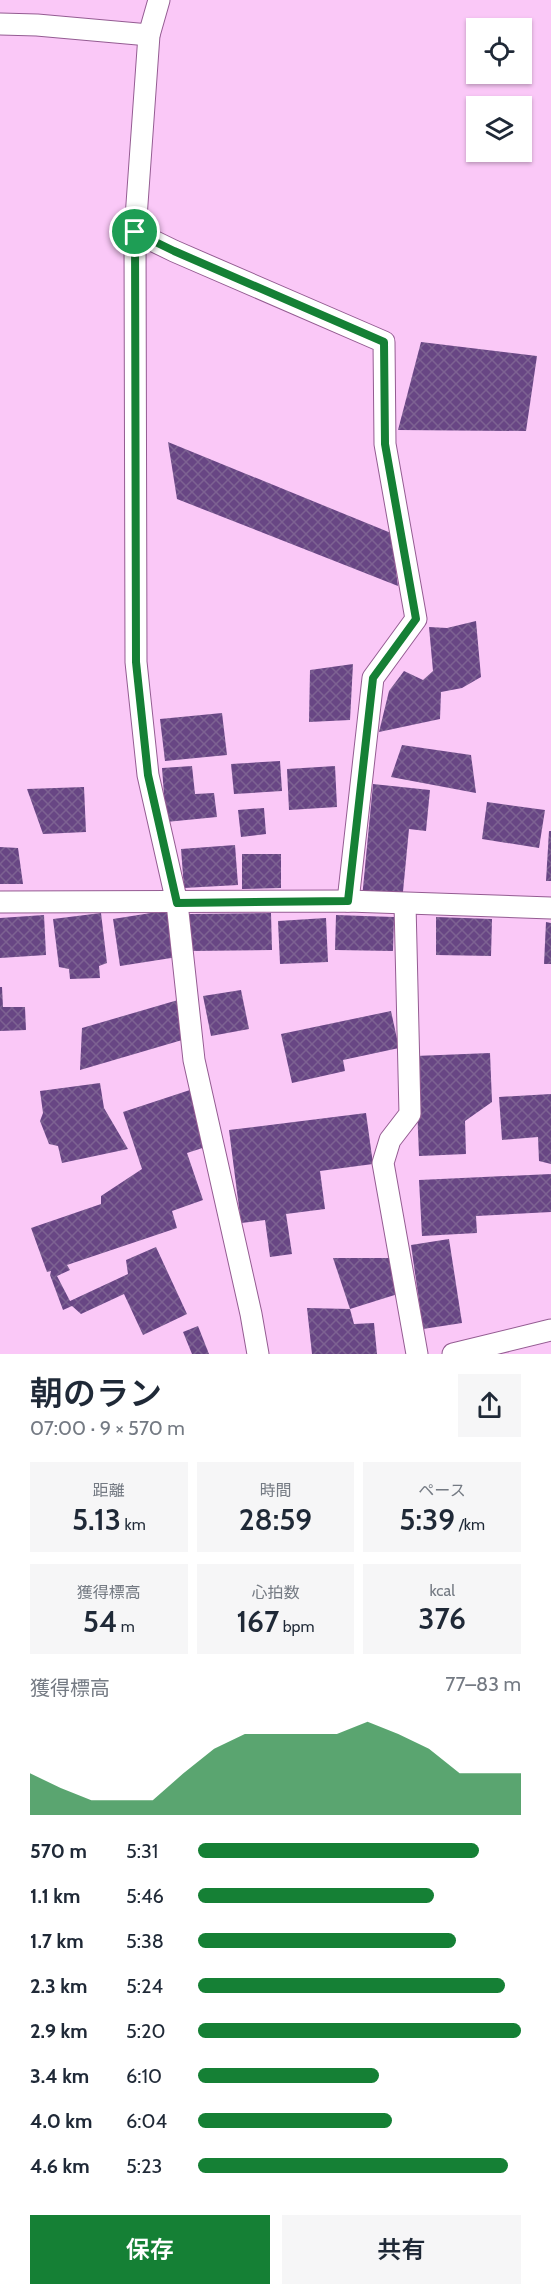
<!DOCTYPE html>
<html lang="ja">
<head>
<meta charset="utf-8">
<style>
  :root { --surface:#fff; --page:#f6f6f7; --text:#1f2937; --muted:#747a83; --accent:#158035 }
  body { margin:0; font-family:Cabin,"Noto Sans JP",sans-serif; background:var(--page); color:var(--text); height:100vh; display:flex; flex-direction:column; font-size:22px; white-space:nowrap }
  * { box-sizing:border-box; margin:0 }
  p { font-size:20px; color:var(--muted) }
  .icon { flex:none; width:33px; height:33px; fill:none; stroke:currentColor; stroke-width:2; stroke-linecap:round; stroke-linejoin:round }
  .map { position:relative; height:1354px; overflow:hidden }
  .panel { display:flex; flex-direction:column; background:var(--surface); flex:1 }
  .panel>* { flex:none }
  .fabs { position:absolute; left:466px; top:18px; display:grid; gap:12px }
  .fabs a { display:grid; place-items:center; width:66px; height:66px; border-radius:0px; background:var(--surface); box-shadow:0 2px 4px #0004; font-size:30px }
  .pin { position:absolute; display:grid; place-items:center; width:51px; height:51px; color:#fff; margin:-26px; border:3px solid #fff; border-radius:50%; box-shadow:0 2px 6px #0007 }
  .round { display:grid; place-items:center; flex:none; width:63px; height:63px; border-radius:0px; background:var(--page) }
  .overview { display:flex; align-items:center; justify-content:space-between; height:102px; padding:0 30px }
  h1 { font-size:33px; font-weight:600; line-height:45px }
  .stats { display:grid; grid-template-columns:repeat(3,1fr); gap:9px; height:102px; padding:6px 30px }
  .stats div { display:grid; align-content:center; border-radius:0px; background:var(--page); text-align:center }
  .stats b { font-size:30px; font-weight:600 }
  .stats small { font-size:16px; font-weight:400 }
  .stats p { font-size:16px }
  .chart { height:168px; padding:12px 30px }
  .chart p { display:flex; justify-content:space-between }
  .chart svg { width:100%; height:108px; margin-top:6px; fill:var(--accent); opacity:.7 }
  .cta { display:flex; gap:12px; margin-top:auto; padding:12px 30px }
  .cta a { flex:1; height:69px; border-radius:0px; background:var(--accent); color:#fff; font-size:24px; font-weight:600; line-height:69px; text-align:center }
  .cta a+a { background:var(--page); color:var(--text) }
  ul { padding:0 30px; list-style:none; font-size:20px }
  li { display:grid; grid-template-columns:96px 72px 1fr; align-items:center; height:45px }
  li i { height:15px; border-radius:8px; background:var(--accent) }
  .map>svg:first-child { display:block }
  .building { fill:url(#building-cross-hatch) }
  .lines { fill:none; stroke-linecap:round; stroke-linejoin:round }
  .street-casing { stroke:#945c92; stroke-width:23 }
  .street { stroke:#fff; stroke-width:21 }
  .route-casing { stroke:#fff; stroke-width:12 }
  .route { stroke:#158035; stroke-width:8 }
</style>
</head>
<body>
<div class="map">
<svg width="551" height="1354" viewBox="0 0 551 1354">
  <defs>
    <pattern id="building-cross-hatch" width="8" height="8" patternUnits="userSpaceOnUse" patternTransform="scale(1.5)"><rect width="8" height="8" fill="#684684"/><path d="M0 0l8 8M0 8l8-8" fill="none" stroke="#7d6292"/></pattern>
  </defs>
  <rect width="100%" height="100%" fill="#fac8f7"/>
  <g class="building">
    <path d="M421,342L537,356L526,431L398,430Z"/>
    <path d="M168,442L391,533L398,586L177,499Z"/>
    <path d="M476,621L481,677L462,688L441,692L440,719L379,732L389,691L404,671L423,680L433,671L429,627L447,628Z"/>
    <path d="M353,664L350,720L309,722L310,670Z"/>
    <path d="M222,713L227,755L165,761L160,719Z"/>
    <path d="M402,745L471,755L476,793L391,777Z"/>
    <path d="M280,761L282,791L234,794L231,764Z"/>
    <path d="M192,766L195,794L214,793L217,817L166,822L162,768Z"/>
    <path d="M335,766L337,807L289,810L287,769Z"/>
    <path d="M373,784L430,790L426,831L409,829L402,902L362,898Z"/>
    <path d="M84,787L86,832L43,834L27,789Z"/>
    <path d="M487,802L545,810L539,848L482,839Z"/>
    <path d="M264,808L266,834L241,837L238,810Z"/>
    <path d="M549,831H551V881H546Z"/>
    <path d="M235,845L238,885L184,888L181,849Z"/>
    <path d="M0,847L18,848L23,884H0Z"/>
    <path d="M242,854H281V888L242,889Z"/>
    <path d="M176,909L184,956L120,966L113,919Z"/>
    <path d="M101,913L107,963L99,966L100,978L70,979L69,969L59,967L53,919Z"/>
    <path d="M271,913L272,950L190,951L189,914Z"/>
    <path d="M44,915L46,955L0,958V918Z"/>
    <path d="M336,915L394,917L393,951L335,950Z"/>
    <path d="M436,917L492,919L491,956L436,955Z"/>
    <path d="M326,918L328,962L280,964L278,921Z"/>
    <path d="M546,922L551,923V964H544Z"/>
    <path d="M0,987H2L3,1007H25L26,1030L0,1031Z"/>
    <path d="M241,990L249,1029L211,1036L203,996Z"/>
    <path d="M178,1000L189,1038L80,1070L82,1028Z"/>
    <path d="M391,1011L399,1048L343,1060L345,1071L292,1083L281,1034Z"/>
    <path d="M490,1053L492,1102L465,1121L466,1154L419,1156L415,1056Z"/>
    <path d="M100,1083L104,1108L128,1149L62,1163L58,1146L49,1144L40,1121L43,1113L40,1091Z"/>
    <path d="M196,1088L215,1144L187,1153L203,1200L172,1211L177,1228L67,1265L70,1270L57,1276L70,1301L128,1274L126,1260L156,1247L187,1314L143,1335L124,1294L81,1314L72,1306L63,1310L50,1275L51,1271L47,1272L31,1228L101,1204V1196L142,1169L123,1112Z"/>
    <path d="M551,1094V1164L539,1161L538,1137L502,1140L499,1097Z"/>
    <path d="M366,1113L373,1164L320,1171L325,1209L286,1214L292,1254L270,1257L265,1220L241,1223L229,1130Z"/>
    <path d="M551,1174V1212L476,1216L477,1233L422,1236L419,1180Z"/>
    <path d="M449,1239L462,1323L423,1329L411,1245Z"/>
    <path d="M333,1258H389L401,1293L350,1309L354,1324L374,1323L377,1354H312L307,1308L350,1309Z"/>
    <path d="M198,1326L209,1354H192L183,1332Z"/>
  </g>
  <g class="lines">
    <g class="street-casing">
      <g id="street">
        <path d="M159,0L149,35L135,232L136,662L148,775L177,903L194,1060L251,1314L258,1354"/>
        <path d="M0,24L37,25L149,35"/>
        <path d="M135,232L174,251L384,342L385,444L416,619L373,678L348,901"/>
        <path d="M0,902L348,901L551,908"/>
        <path d="M405,904L410,1114L390,1140L383,1163L417,1354"/>
        <path d="M453,1354L551,1330"/>
      </g>
    </g>
    <use href="#street" class="street"/>
  </g>
  <g class="lines">
    <g class="route-casing">
      <path id="route" d="M135,232L174,251L384,342L385,444L416,619L373,678L348,901L177,903L148,775L136,662Z"/>
    </g>
    <use href="#route" class="route"/>
  </g>
</svg>
<div class="fabs">
<a><svg class="icon" aria-label="locate" viewBox="0 0 24 24"><circle cx="12" cy="12" r="6"/><path d="M12 2v4M12 18v4M2 12h4M18 12h4"/></svg></a>
<a><svg class="icon" aria-label="layers" viewBox="0 0 24 24"><path d="M12 4l9 5-9 5-9-5zM3 14l9 5 9-5"/></svg></a>
</div>
<div class="pin" style="left:135px;top:232px;background:#1e9e55"><svg class="icon" aria-label="arrive" viewBox="0 0 24 24"><path d="M6 21V4h12l-3 4 3 4H6"/></svg></div>
</div>
<section class="panel">
<div class="overview"><div><h1>朝のラン</h1><p>07:00 · 9 × 570 m</p></div><a class="round"><svg class="icon" aria-label="share" viewBox="0 0 24 24"><path d="M12 15V3M7 8l5-5 5 5M5 13v7h14v-7"/></svg></a></div>
<div class="stats">
<div><p>距離</p><b>5.13<small> km</small></b></div>
<div><p>時間</p><b>28:59</b></div>
<div><p>ペース</p><b>5:39<small> /km</small></b></div>
</div>
<div class="stats">
<div><p>獲得標高</p><b>54<small> m</small></b></div>
<div><p>心拍数</p><b>167<small> bpm</small></b></div>
<div><p>kcal</p><b>376</b></div>
</div>
<div class="chart"><p><span>獲得標高</span>77–83 m</p>
<svg viewBox="0 0 160 44" preserveAspectRatio="none"><path d="M0 44V27L10 33L20 38L30 38L40 38L50 27L60 17L70 11L80 11L90 11L100 11L110 6L120 11L130 17L140 27L150 27L160 27V44z"/></svg>
</div>
<ul>
<li><b>570 m</b>5:31<i style="width:87%"></i></li>
<li><b>1.1 km</b>5:46<i style="width:73%"></i></li>
<li><b>1.7 km</b>5:38<i style="width:80%"></i></li>
<li><b>2.3 km</b>5:24<i style="width:95%"></i></li>
<li><b>2.9 km</b>5:20<i style="width:100%"></i></li>
<li><b>3.4 km</b>6:10<i style="width:56%"></i></li>
<li><b>4.0 km</b>6:04<i style="width:60%"></i></li>
<li><b>4.6 km</b>5:23<i style="width:96%"></i></li>
</ul>
<div class="cta"><a>保存</a><a>共有</a></div>
</section>
</body>
</html>
